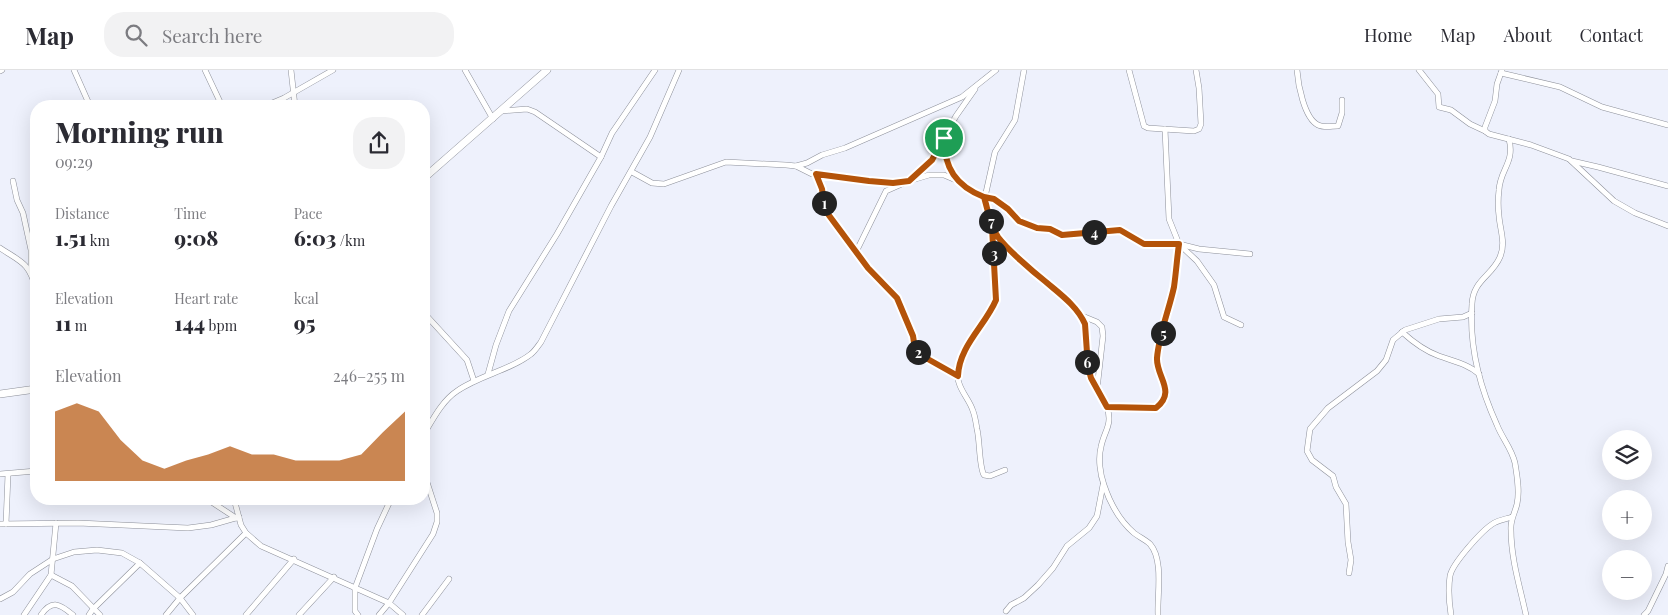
<!DOCTYPE html>
<html lang="en">
<head>
<meta charset="utf-8">
<style>
  :root { --surface:#fff; --page:#f2f2f3; --text:#2b2b33; --muted:#7c7c81; --line:#e1e1e2; --accent:#b45309 }
  body { margin:0; font-family:"Playfair Display",serif; background:var(--page); color:var(--text); height:100vh; display:flex; flex-direction:column; font-size:19px; white-space:nowrap }
  * { box-sizing:border-box; margin:0 }
  p { font-size:16px; color:var(--muted) }
  .icon { flex:none; width:28px; height:28px; fill:none; stroke:currentColor; stroke-width:2; stroke-linecap:round; stroke-linejoin:round }
  .map { position:relative; flex:1; overflow:hidden }
  .drawer { position:absolute; left:30px; top:30px; width:400px; height:405px; display:flex; flex-direction:column; background:var(--surface); border-radius:20px; box-shadow:0 5px 20px #0002 }
  .drawer>* { flex:none }
  .fabs { position:absolute; left:1602px; top:360px; display:grid; gap:10px }
  .fabs a { display:grid; place-items:center; width:50px; height:50px; border-radius:50%; background:var(--surface); box-shadow:0 5px 20px #0002; font-size:25px }
  .pin { position:absolute; display:grid; place-items:center; width:42px; height:42px; color:#fff; margin:-21px; border:2px solid #fff; border-radius:50%; box-shadow:0 1px 5px #0007 }
  .km { position:absolute; width:25px; height:25px; margin:-12px; border-radius:50%; background:#222; color:#fff; font-size:14px; line-height:25px; text-align:center }
  .round { display:grid; place-items:center; flex:none; width:52px; height:52px; border-radius:20px; background:var(--page) }
  .headline { display:flex; align-items:center; justify-content:space-between; height:85px; padding:0 25px }
  h1 { font-size:28px; font-weight:800; line-height:38px }
  .metrics { display:grid; grid-template-columns:repeat(3,1fr); gap:8px; height:85px; padding:5px 25px }
  .metrics div { display:grid; align-content:center }
  .metrics b { font-size:21px; font-weight:800 }
  .metrics small { font-size:14px; font-weight:400 }
  .metrics p { font-size:14px }
  .chart { height:140px; padding:10px 25px }
  .chart p { display:flex; justify-content:space-between }
  .chart svg { width:100%; height:90px; margin-top:5px; fill:var(--accent); opacity:.7 }
  header { display:flex; align-items:center; gap:30px; box-sizing:border-box; height:70px; padding:0 25px; background:var(--surface); border-bottom:1px solid var(--line) }
  header strong { font-size:24px }
  nav { display:flex; gap:28px; margin-inline-start:auto; font-size:18px }
  .search { width:350px; height:45px; background:var(--page); display:flex; align-items:center; gap:12px; box-sizing:border-box; padding:0 18px; border-radius:20px; color:var(--muted); font-size:19px }
  .map>svg:first-child { display:block }
  .lines { fill:none; stroke-linecap:round; stroke-linejoin:round }
  .minor-casing { stroke:#8d909a; stroke-width:6 }
  .secondary-casing { stroke:#8d909a; stroke-width:8 }
  .minor { stroke:#fff; stroke-width:5 }
  .secondary { stroke:#fff; stroke-width:7 }
  .route-casing { stroke:#fff; stroke-width:10 }
  .route { stroke:#b45309; stroke-width:6 }
</style>
</head>
<body>
<header>
<strong>Map</strong>
<div class="search"><svg class="icon" aria-label="search" viewBox="0 0 24 24"><circle cx="10" cy="10" r="6"/><path d="M15 15l6 6"/></svg>Search here</div>
<nav><a>Home</a><a>Map</a><a>About</a><a>Contact</a></nav>
</header>
<div class="map">
<svg width="1668" height="545" viewBox="0 0 1668 545">
  <rect width="100%" height="100%" fill="#eef1fc"/>
  <g class="lines">
    <g class="minor-casing">
      <g id="minor">
        <path d="M74,0L90,36"/>
        <path d="M205,0L222,36"/>
        <path d="M291,0L295,36"/>
        <path d="M465,0L493,49"/>
        <path d="M1129,0L1144,56L1148,58L1194,61L1199,59L1201,54L1199,18L1196,0"/>
        <path d="M1297,0C1298,14 1304,48 1318,55C1324,58 1332,56 1338,56L1342,43V30"/>
        <path d="M1419,0L1438,24L1439,37L1451,40L1470,54L1485,61"/>
        <path d="M1502,0L1497,14L1495,31L1485,57V61L1489,64L1531,75L1569,89L1614,131L1635,143L1668,156"/>
        <path d="M0,1L2,0"/>
        <path d="M1501,3L1560,17L1602,37L1668,55"/>
        <path d="M265,36L284,28L333,0"/>
        <path d="M501,41L527,39L535,42L601,87"/>
        <path d="M1165,59L1169,149L1179,174L1174,216L1158,286V300L1165,313L1166,318L1164,327L1156,338L1107,337L1097,319L1103,266L1102,257L1097,252L1080,245L1069,231L1034,202L1005,175L992,157L985,127L994,129L1008,139L1019,151L1037,158L1050,159L1062,165L1120,160L1144,174H1179L1199,179L1250,184"/>
        <path d="M1509,69C1515,93 1500,99 1499,120C1498,128 1498,138 1499,146C1500,160 1506,173 1500,187C1492,206 1473,210 1472,234C1469,276 1480,318 1497,355C1502,368 1512,379 1515,393C1517,406 1520,421 1517,434C1515,443 1510,450 1511,460C1511,489 1520,517 1526,545"/>
        <path d="M944,70C944,86 949,98 958,111"/>
        <path d="M1572,91L1598,97L1668,116"/>
        <path d="M796,96L807,93L822,85L845,78L962,27L996,0"/>
        <path d="M632,102L652,113L664,114L726,92L786,95L796,96L812,104L893,113L909,111L929,105H944L958,111L975,123L985,127L995,82L1015,50L1024,0"/>
        <path d="M816,105L822,119L825,139L834,154L867,198L897,228L913,266L915,279L926,288L958,306"/>
        <path d="M911,109L932,89L956,46L975,19"/>
        <path d="M13,111L17,130L23,143L31,180V202"/>
        <path d="M993,160L996,230C987,252 950,289 959,313C962,323 970,331 973,341C975,346 976,353 977,359C980,371 979,397 984,405L990,406L1005,400"/>
        <path d="M1181,176L1197,191L1214,215L1224,247L1241,255"/>
        <path d="M0,178C21,192 29,192 36,219"/>
        <path d="M856,182L886,121L904,113"/>
        <path d="M424,243L467,290L474,311"/>
        <path d="M1080,245C1090,258 1085,281 1088,296C1089,305 1093,311 1097,318"/>
        <path d="M1402,262C1413,272 1425,281 1439,286C1453,291 1468,294 1479,304"/>
        <path d="M488,304L496,275L509,241L557,164L601,87L612,63L655,0"/>
        <path d="M1107,337C1113,355 1104,361 1101,377C1098,388 1100,404 1104,415C1110,433 1120,451 1134,463C1139,467 1146,470 1150,474C1164,490 1157,525 1158,545"/>
        <path d="M424,364C433,349 442,331 457,321C480,305 511,300 531,284C535,281 538,276 541,272L611,136L650,67L679,0"/>
        <path d="M0,404L36,401"/>
        <path d="M207,429L236,448"/>
        <path d="M234,429L241,455L246,463L261,476L389,533L403,545"/>
        <path d="M0,454L78,453L188,458L211,455L239,447"/>
        <path d="M6,454L8,404"/>
        <path d="M1349,503L1351,490L1348,472L1346,434L1336,417L1333,406L1312,390L1307,381L1310,359L1328,338L1377,301L1386,290L1393,270L1405,260L1439,249L1463,247L1472,243"/>
        <path d="M51,505L72,516L100,545"/>
        <path d="M0,529L13,522L30,504L53,489L74,482L97,480L122,483L140,493L180,528L193,545"/>
        <path d="M1006,541L1011,535L1024,528L1038,515L1053,498L1067,476L1089,458L1097,446L1103,415"/>
        <path d="M24,545L51,505L56,453"/>
        <path d="M41,545C52,529 60,534 73,545"/>
        <path d="M89,545L93,539L140,493"/>
        <path d="M166,545L180,528L246,463"/>
        <path d="M246,545L294,489"/>
        <path d="M299,545L334,507"/>
        <path d="M358,545L355,541V518L377,459L391,429"/>
        <path d="M379,545L389,533L433,464L437,452V443L424,403"/>
        <path d="M422,545L449,509"/>
        <path d="M1451,545C1449,532 1448,519 1450,506C1452,494 1482,460 1494,453C1499,450 1506,449 1512,447"/>
        <path d="M1644,545L1648,541L1666,504L1668,496"/>
      </g>
    </g>
    <g class="secondary-casing">
      <g id="secondary">
        <path d="M424,108L547,0"/>
        <path d="M0,324L36,319"/>
      </g>
    </g>
    <use href="#minor" class="minor"/>
    <use href="#secondary" class="secondary"/>
  </g>
  <g class="lines">
    <g class="route-casing">
      <path id="route" d="M944,68L932,90L909,111L893,113L869,111L816,104L822,119L825,140L868,198L897,228L913,266L915,279L926,288L958,306C959,276 985,256 996,230L992,157L984,127L994,129L1008,139L1019,151L1037,158L1050,159L1062,165L1120,160L1144,174H1179C1177,188 1176,203 1174,217C1169,240 1159,264 1157,288C1156,307 1177,321 1156,338L1107,337L1091,308L1088,297L1085,254C1077,236 1060,224 1046,212C1032,201 1008,180 998,167C990,155 988,140 984,127C956,116 944,98 944,68"/>
    </g>
    <use href="#route" class="route"/>
  </g>
</svg>
<div class="fabs">
<a><svg class="icon" aria-label="layers" viewBox="0 0 24 24"><path d="M12 4l9 5-9 5-9-5zM3 14l9 5 9-5"/></svg></a>
<a>+</a>
<a>−</a>
</div>
<div class="pin" style="left:944px;top:68px;background:#1e9e55"><svg class="icon" aria-label="arrive" viewBox="0 0 24 24"><path d="M6 21V4h12l-3 4 3 4H6"/></svg></div>
<b class="km" style="left:824px;top:133px">1</b>
<b class="km" style="left:918px;top:282px">2</b>
<b class="km" style="left:994px;top:183px">3</b>
<b class="km" style="left:1094px;top:162px">4</b>
<b class="km" style="left:1163px;top:263px">5</b>
<b class="km" style="left:1087px;top:292px">6</b>
<b class="km" style="left:991px;top:151px">7</b>
<section class="drawer">
<div class="headline"><div><h1>Morning run</h1><p>09:29</p></div><a class="round"><svg class="icon" aria-label="share" viewBox="0 0 24 24"><path d="M12 15V3M7 8l5-5 5 5M5 13v7h14v-7"/></svg></a></div>
<div class="metrics">
<div><p>Distance</p><b>1.51<small> km</small></b></div>
<div><p>Time</p><b>9:08</b></div>
<div><p>Pace</p><b>6:03<small> /km</small></b></div>
</div>
<div class="metrics">
<div><p>Elevation</p><b>11<small> m</small></b></div>
<div><p>Heart rate</p><b>144<small> bpm</small></b></div>
<div><p>kcal</p><b>95</b></div>
</div>
<div class="chart"><p><span>Elevation</span>246–255 m</p>
<svg viewBox="0 0 160 44" preserveAspectRatio="none"><path d="M0 44V10L10 6L20 10L30 24L40 34L50 38L60 34L70 31L80 27L90 31L100 31L110 34L120 34L130 34L140 31L150 20L160 10V44z"/></svg>
</div>
</section>
</div>
</body>
</html>
